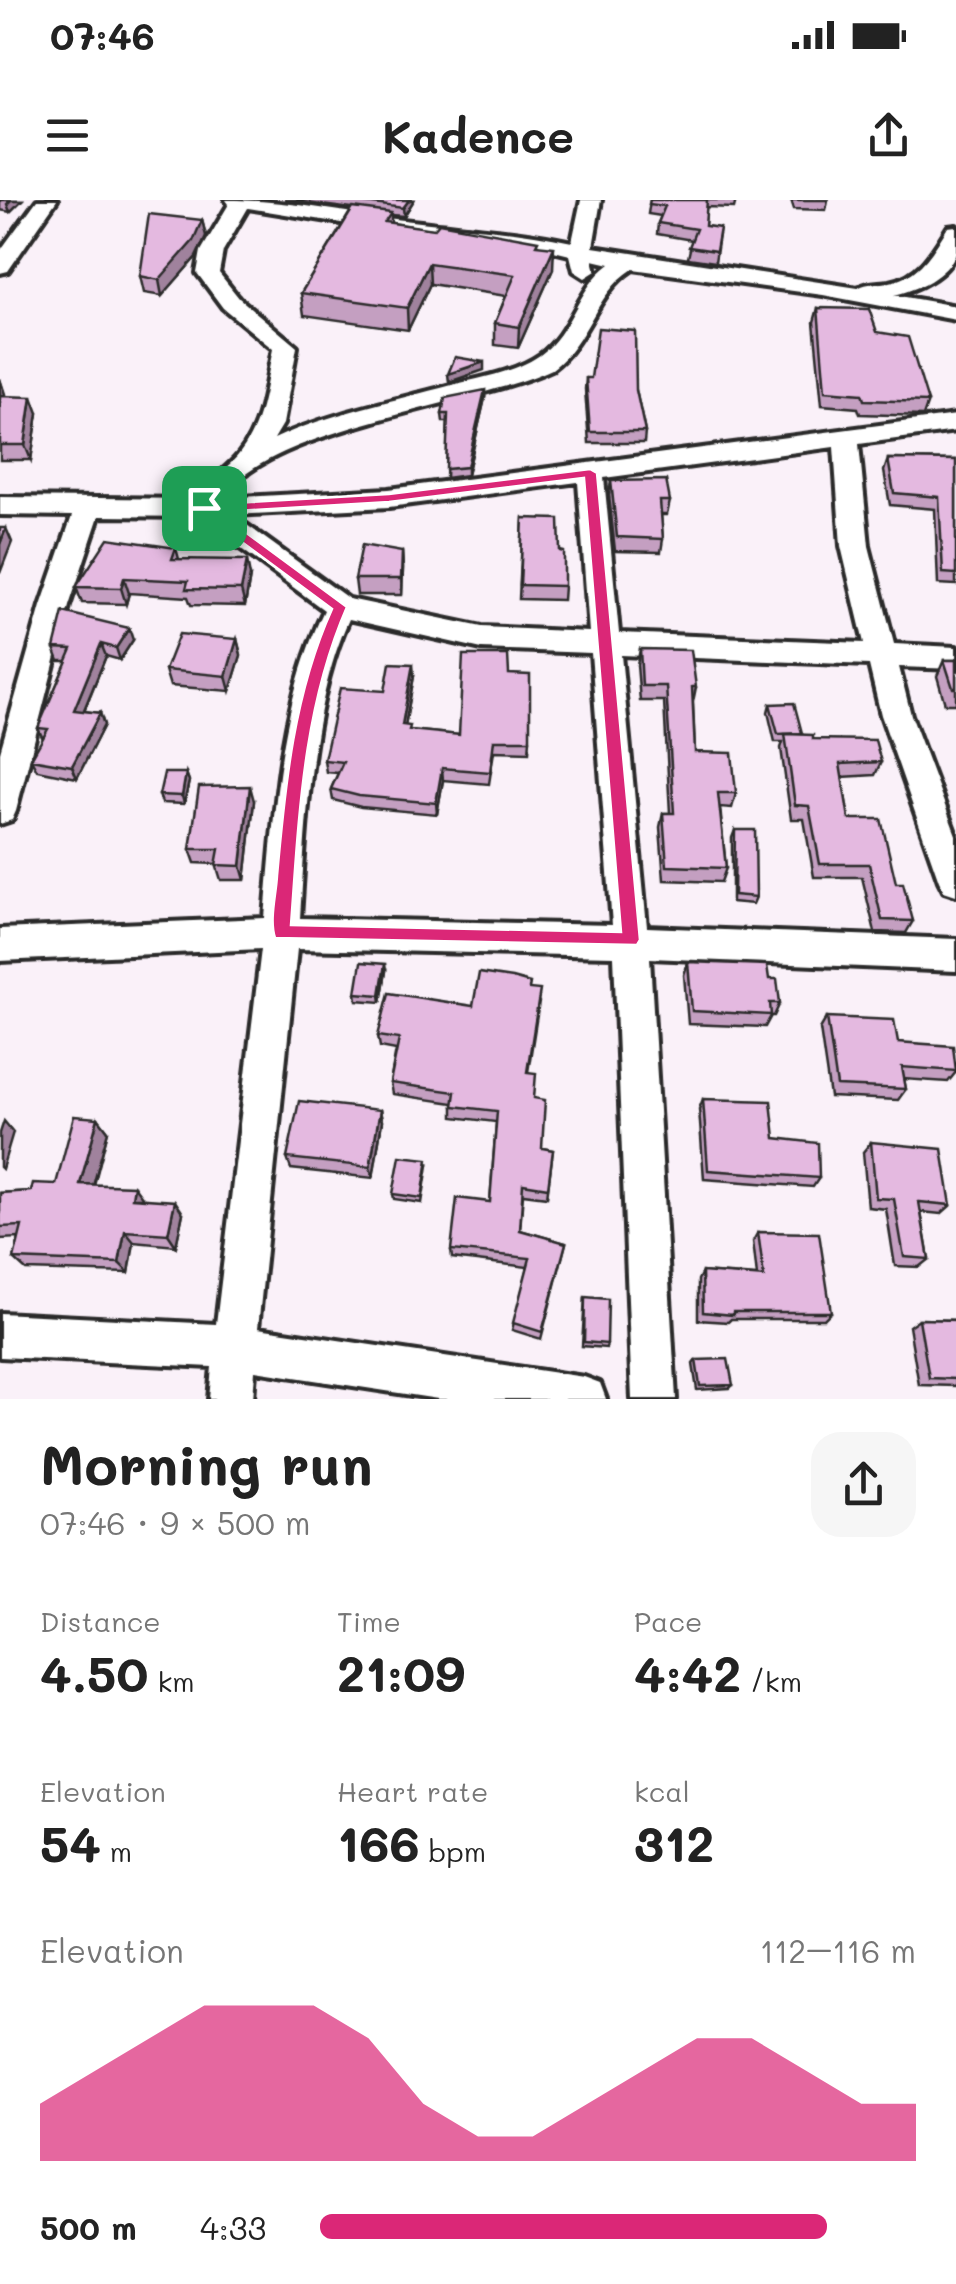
<!DOCTYPE html>
<html lang="en">
<head>
<meta charset="utf-8">
<style>
  :root { --surface:#fff; --page:#f6f6f6; --text:#222; --muted:#767676; --accent:#db2777 }
  body { margin:0; font-family:Mali,sans-serif; background:var(--page); color:var(--text); height:100vh; display:flex; flex-direction:column; font-size:38px; white-space:nowrap }
  * { box-sizing:border-box; margin:0 }
  p { font-size:32px; color:var(--muted) }
  .icon { flex:none; width:55px; height:55px; fill:none; stroke:currentColor; stroke-width:2; stroke-linecap:round; stroke-linejoin:round }
  .map { position:relative; height:1199px; overflow:hidden }
  .drawer { display:flex; flex-direction:column; background:var(--surface); flex:1 }
  .drawer>* { flex:none }
  .pin { position:absolute; display:grid; place-items:center; width:85px; height:85px; color:#fff; margin:-42px; border-radius:20px; box-shadow:0 5px 15px #0006 }
  .round { display:grid; place-items:center; flex:none; width:105px; height:105px; border-radius:30px; background:var(--page) }
  .head { display:flex; align-items:center; justify-content:space-between; height:170px; padding:0 40px }
  h1 { font-size:55px; font-weight:800; line-height:75px }
  .stats { display:grid; grid-template-columns:repeat(3,1fr); gap:15px; height:170px; padding:10px 40px }
  .stats div { display:grid; align-content:center }
  .stats b { font-size:50px; font-weight:800 }
  .stats small { font-size:28px; font-weight:400 }
  .stats p { font-size:28px }
  .chart { height:280px; padding:20px 40px }
  .chart p { display:flex; justify-content:space-between }
  .chart svg { width:100%; height:180px; margin-top:10px; fill:var(--accent); opacity:.7 }
  ul { padding:0 40px; list-style:none; font-size:32px }
  li { display:grid; grid-template-columns:160px 120px 1fr; align-items:center; height:75px }
  li i { height:25px; border-radius:12px; background:var(--accent) }
  .status { display:flex; justify-content:space-between; align-items:center; height:70px; padding:0 50px; background:var(--surface); direction:ltr }
  .status svg { height:28px; fill:currentColor }
  header { display:flex; justify-content:space-between; align-items:center; height:130px; padding:0 40px; background:var(--surface); font-size:45px; font-weight:800 }
  .map>svg:first-child { display:block }
  .lines { fill:none; stroke-linecap:round; stroke-linejoin:round }
  .minor-casing { stroke:#2b2b2b; stroke-width:8 }
  .minor { fill:#fff; fill-rule:evenodd }
  .wall { fill:#c49fc1; stroke:#2b2b2b; stroke-width:2.5 }
  .shaded-wall { fill:#a0829d; stroke:#2b2b2b; stroke-width:2.5 }
  .building { fill:#e4b9e0; stroke:#2b2b2b; stroke-width:2.5 }
  .route { fill:#db2777; stroke:#fff; stroke-width:2.5; fill-rule:evenodd }
</style>
</head>
<body>
<div class="status"><b>07:46</b><svg viewBox="0 0 49 12"><path d="M0 12V9h3v3zM5 12V6h3v6zM10 12V3h3v9zM15 12V0h3v12zM26 1h20v11H26zM47 4h2v5h-2z"/></svg></div>
<header><svg class="icon" aria-label="menu" viewBox="0 0 24 24"><path d="M4 6h16M4 12h16M4 18h16"/></svg>Kadence<svg class="icon" aria-label="share" viewBox="0 0 24 24"><path d="M12 15V3M7 8l5-5 5 5M5 13v7h14v-7"/></svg></header>
<div class="map">
<svg width="956" height="1199" viewBox="0 0 956 1199">
  <rect width="100%" height="100%" fill="#faf1f9"/>
  <filter id="ink" filterUnits="userSpaceOnUse"><feTurbulence type="fractalNoise" baseFrequency=".01" numOctaves="2"/><feDisplacementMap in="SourceGraphic" scale="20" xChannelSelector="R" yChannelSelector="G"/><feConvolveMatrix kernelMatrix="1 2 1 2 8 2 1 2 1" color-interpolation-filters="sRGB"/></filter>
  <g filter="url(#ink)">
    <g class="lines">
      <g class="minor-casing">
        <g id="minor">
          <path d="M37,0H57L8,71L0,73V51Z"/>
          <path d="M226,0C284,0 338,12 395,19C455,27 514,29 572,42L581,0H601L593,47L858,88C868,82 878,84 890,82C920,76 933,51 948,27L956,26C956,33 956,45 956,52C948,76 916,90 894,95L956,106V120L823,95L633,69C594,94 589,142 552,169C476,206 266,227 223,298L389,289L956,215V231L859,244L869,346L894,444L956,447V469L899,467L911,515L956,635V695L944,691L939,681L881,515L869,465L621,455L647,727L956,739V771L650,758L676,1199H632L614,756L297,749L258,1128L584,1177L600,1183L606,1199H438L255,1171L253,1199H209L212,1167L0,1157V1113L216,1124L261,749L0,761V729L265,718C274,616 279,504 324,410L198,317L99,316L69,406L16,611L12,620L0,624V552L41,406L72,316L0,315V297L196,299C212,274 225,272 239,254C263,224 265,185 273,149L223,108L197,73L201,51L229,4ZM248,8L397,32L525,44L570,55L574,71L585,78L596,71L593,60L610,64C577,88 572,132 540,155C516,172 480,178 452,185C393,201 330,213 274,239L283,224L297,147L239,98L219,73L223,51ZM834,247L841,346L864,443L619,433L604,278ZM578,282L589,432L482,427L349,399L233,315L389,307ZM349,419L482,449L591,453L612,725L300,718C306,626 310,503 349,419Z"/>
        </g>
      </g>
      <use href="#minor" class="minor"/>
    </g>
    <g class="wall">
      <path d="M0,0H22L10,12L0,10Z"/>
      <path d="M284,0H414L404,16L391,15V23L538,45L553,69L518,148L495,145V123L506,96L430,84L408,130L304,115L301,93L352,9Z"/>
      <path d="M650,0H736L734,8L706,7L705,26L720,28L715,62L688,58L692,40L657,34L658,23L661,16L648,14Z"/>
      <path d="M791,0H828L826,10L794,9Z"/>
      <path d="M202,20L206,36L196,57L162,96L144,93L140,76Z"/>
      <path d="M818,108L877,132L928,202L923,216L860,214L858,208L822,205L814,122Z"/>
      <path d="M586,178L636,190L645,232L644,243H589L585,189Z"/>
      <path d="M0,179L5,196L38,213L31,260H0Z"/>
      <path d="M485,198L467,275L446,278L448,222H443L442,214Z"/>
      <path d="M888,259L956,260V385L938,384L935,309L890,305L884,271Z"/>
      <path d="M611,281L670,301L667,315H661L663,339L661,352L615,351L609,295Z"/>
      <path d="M523,318L560,351L564,386L563,400L519,399Z"/>
      <path d="M176,348L179,359L250,376L245,406L191,405L188,397L129,393L126,404L82,403L76,387Z"/>
      <path d="M402,352L403,368L402,395H357L355,379Z"/>
      <path d="M237,439L241,455L230,491L170,486L165,470Z"/>
      <path d="M133,440L120,460L106,456L84,511L100,513L104,525L77,578L37,570L31,559L43,539L38,528L67,461H59L54,448Z"/>
      <path d="M640,449L696,487L693,502L695,552L736,593L732,608L720,607L726,668L721,682L664,680L660,627L663,613H670L664,501H640L637,465Z"/>
      <path d="M944,460H956V504H945L937,476Z"/>
      <path d="M509,474L530,540L529,552L494,551L489,584L443,580L437,614L361,607L333,600L331,589L338,573L326,572L324,560L385,491L414,476L405,525L410,530L459,535Z"/>
      <path d="M770,504L802,533L801,535L881,562L875,575L842,577L849,619L896,683L913,721L906,733L875,732L862,677H814L804,619H791L781,548L783,542H775L768,512Z"/>
      <path d="M186,573L189,581L184,604L162,603L159,595Z"/>
      <path d="M254,601L245,680H221L216,664L195,663L190,649Z"/>
      <path d="M735,630L756,697L753,704L732,702V638Z"/>
      <path d="M688,762L769,779L780,803L774,816H771L765,827L688,824L684,775Z"/>
      <path d="M386,771L381,802L357,800L356,793Z"/>
      <path d="M529,789L539,802L528,872L542,948L553,950L547,997L523,994L520,1030L566,1043L541,1139L512,1130L528,1067L452,1058L451,1050L490,1002L496,922L453,917V903L392,894L390,883L396,850L380,847L378,836Z"/>
      <path d="M827,817L956,863V872L948,882L904,879L906,889L898,900L830,897L820,829Z"/>
      <path d="M703,899L775,938L819,978L813,987L704,979L699,909Z"/>
      <path d="M380,910L382,921L373,978L291,969L287,958Z"/>
      <path d="M98,918L108,931L94,985L143,999L183,1013L176,1046L134,1042L129,1073L26,1070L14,1059L19,1038L0,1039V993L31,991L56,984Z"/>
      <path d="M871,942L951,1005L941,1014L921,1012L929,1059L919,1067L895,1066L886,1009L868,1007L863,952Z"/>
      <path d="M428,965L422,1003L394,999L393,994Z"/>
      <path d="M758,1032L831,1112L824,1119H731L728,1122L698,1120V1080L702,1072L757,1076L753,1041Z"/>
      <path d="M585,1097L607,1144L606,1148L582,1146Z"/>
      <path d="M919,1119L956,1120V1186L919,1185L909,1126Z"/>
      <path d="M696,1160L733,1185L730,1188L697,1190L693,1164Z"/>
    </g>
    <g class="shaded-wall">
      <path d="M11,0H22L10,12L7,4Z"/>
      <path d="M409,0H414L404,16L403,8Z"/>
      <path d="M202,20L206,36L196,57L162,96L159,80Z"/>
      <path d="M554,47L553,69L518,148L519,127Z"/>
      <path d="M429,63L430,84L408,130L407,108Z"/>
      <path d="M484,162V170L449,182L448,174Z"/>
      <path d="M0,179L5,194V211L0,197Z"/>
      <path d="M485,190V198L467,275V267Z"/>
      <path d="M32,197L38,213L31,260L25,245Z"/>
      <path d="M6,328L12,342L0,373V344Z"/>
      <path d="M402,352L403,368L402,395L401,379Z"/>
      <path d="M247,360L250,376L245,406L241,390Z"/>
      <path d="M124,378L129,393L126,404L121,388Z"/>
      <path d="M129,428L133,440L120,460L116,448Z"/>
      <path d="M237,439L241,455L230,491L226,476Z"/>
      <path d="M101,444L106,456L79,522L74,510Z"/>
      <path d="M413,464L414,476L403,537L402,525Z"/>
      <path d="M100,513L104,525L77,578L72,566Z"/>
      <path d="M442,568L443,580L437,614L436,603Z"/>
      <path d="M186,573L189,581L184,604L182,596Z"/>
      <path d="M250,586L254,601L245,680L241,666Z"/>
      <path d="M385,764L386,771L381,802L380,795Z"/>
      <path d="M380,910L382,921L373,978L370,967Z"/>
      <path d="M98,918L108,931L90,997L80,984Z"/>
      <path d="M4,921L13,932L2,969L0,967V933Z"/>
      <path d="M134,986L143,998H132Z"/>
      <path d="M175,1001L183,1013L176,1046L168,1034Z"/>
      <path d="M125,1031L134,1042L129,1073L119,1063Z"/>
    </g>
    <g class="building">
      <path d="M343,0H409L403,8Z"/>
      <path d="M650,0H707L705,26L720,28L716,51L689,47L696,29L658,23L665,6L649,4Z"/>
      <path d="M353,8L391,13L385,22L434,29L439,23L538,41L536,45L554,47L519,127L495,123L515,75L429,63L407,108L301,93Z"/>
      <path d="M149,14L202,20L193,41L159,80L140,76Z"/>
      <path d="M818,108L869,109L877,132L908,137L928,202L864,200L862,194L825,191Z"/>
      <path d="M598,128L635,131L636,190L645,232H590L586,178H591Z"/>
      <path d="M455,157L484,162L448,174Z"/>
      <path d="M485,190L467,267L446,269L448,214H442L445,198Z"/>
      <path d="M0,196L32,197L25,245H0Z"/>
      <path d="M888,259L956,260V374L943,373L939,297L894,293Z"/>
      <path d="M666,280L670,301H660L663,339L617,337L611,281Z"/>
      <path d="M523,318L559,319L560,351L564,352V386L520,385Z"/>
      <path d="M0,328H6L0,344Z"/>
      <path d="M108,338L176,348L172,359L247,360L241,390L186,389L188,381L124,378L121,388L76,387Z"/>
      <path d="M362,345L402,352L401,379H355Z"/>
      <path d="M63,412L129,428L116,448L101,444L74,510L100,513L72,566L31,559L48,529L38,528L72,449L54,448Z"/>
      <path d="M179,434L237,439L226,476L165,470Z"/>
      <path d="M640,449L691,450L696,487H692L695,552L732,553L736,593H718L726,668L667,666L663,613H674L666,486H642Z"/>
      <path d="M463,455H508L509,474L530,475V540H494L490,572L442,568L436,603L359,596L331,589L343,562L324,560L340,488L385,491L390,463L413,464L402,525L410,526L409,530L459,535Z"/>
      <path d="M944,460H956V488H953Z"/>
      <path d="M794,503L802,533L778,534L770,504Z"/>
      <path d="M785,534L813,535V539L875,540L881,562L840,564L849,619H881L896,683H903L913,721L882,720L869,664H820L809,606L795,605Z"/>
      <path d="M164,573H186L182,596L159,595Z"/>
      <path d="M250,586L241,666L216,665L219,649H190L199,587Z"/>
      <path d="M735,630H755L756,697L734,695Z"/>
      <path d="M361,762L385,764L380,795L356,793Z"/>
      <path d="M688,762L767,765L769,779H777L780,803H770L771,815L692,811Z"/>
      <path d="M479,773L512,778L530,783L529,789L540,790L527,872L536,873L534,898L545,900L542,948L553,950L548,988L523,984L520,1030L566,1043L542,1132L513,1123L530,1058L451,1050L457,998L490,1002L497,911L453,906L455,892L390,883L399,839L378,836L389,793L473,806Z"/>
      <path d="M827,817L894,820L898,842L953,846L956,871L902,867L906,889L837,886Z"/>
      <path d="M703,899L771,901L775,938L818,943L819,978L708,970Z"/>
      <path d="M299,901L380,910L370,967L287,958Z"/>
      <path d="M74,916L98,918L80,984L134,986L132,998L175,1001L168,1034L125,1031L119,1063L14,1059L22,1026L0,1027V993L31,991L33,983L56,984Z"/>
      <path d="M871,942L942,949L951,1005L919,1002L929,1059L904,1057L894,999L876,998Z"/>
      <path d="M400,956L428,959L422,998L393,994Z"/>
      <path d="M758,1032L819,1033L831,1112H733V1115L703,1112L702,1072L764,1077Z"/>
      <path d="M585,1097L608,1099L607,1144L584,1142Z"/>
      <path d="M919,1119L956,1120V1179L929,1178Z"/>
      <path d="M728,1159L733,1185L700,1186L696,1160Z"/>
    </g>
  </g>
  <path class="route" d="M590,269L597,273L640,740L637,745L275,738C269,720 276,695 277,676C285,585 294,493 332,409L200,311V305L389,294ZM584,278L621,732L291,725C299,617 303,508 347,407L218,312L389,302Z"/>
</svg>
<div class="pin" style="left:204px;top:308px;background:#1e9e55"><svg class="icon" aria-label="arrive" viewBox="0 0 24 24"><path d="M6 21V4h12l-3 4 3 4H6"/></svg></div>
</div>
<section class="drawer">
<div class="head"><div><h1>Morning run</h1><p>07:46 · 9 × 500 m</p></div><a class="round"><svg class="icon" aria-label="share" viewBox="0 0 24 24"><path d="M12 15V3M7 8l5-5 5 5M5 13v7h14v-7"/></svg></a></div>
<div class="stats">
<div><p>Distance</p><b>4.50<small> km</small></b></div>
<div><p>Time</p><b>21:09</b></div>
<div><p>Pace</p><b>4:42<small> /km</small></b></div>
</div>
<div class="stats">
<div><p>Elevation</p><b>54<small> m</small></b></div>
<div><p>Heart rate</p><b>166<small> bpm</small></b></div>
<div><p>kcal</p><b>312</b></div>
</div>
<div class="chart"><p><span>Elevation</span>112–116 m</p>
<svg viewBox="0 0 160 44" preserveAspectRatio="none"><path d="M0 44V30L10 22L20 14L30 6L40 6L50 6L60 14L70 30L80 38L90 38L100 30L110 22L120 14L130 14L140 22L150 30L160 30V44z"/></svg>
</div>
<ul>
<li><b>500 m</b>4:33<i style="width:85%"></i></li>
</ul>
</section>
</body>
</html>
